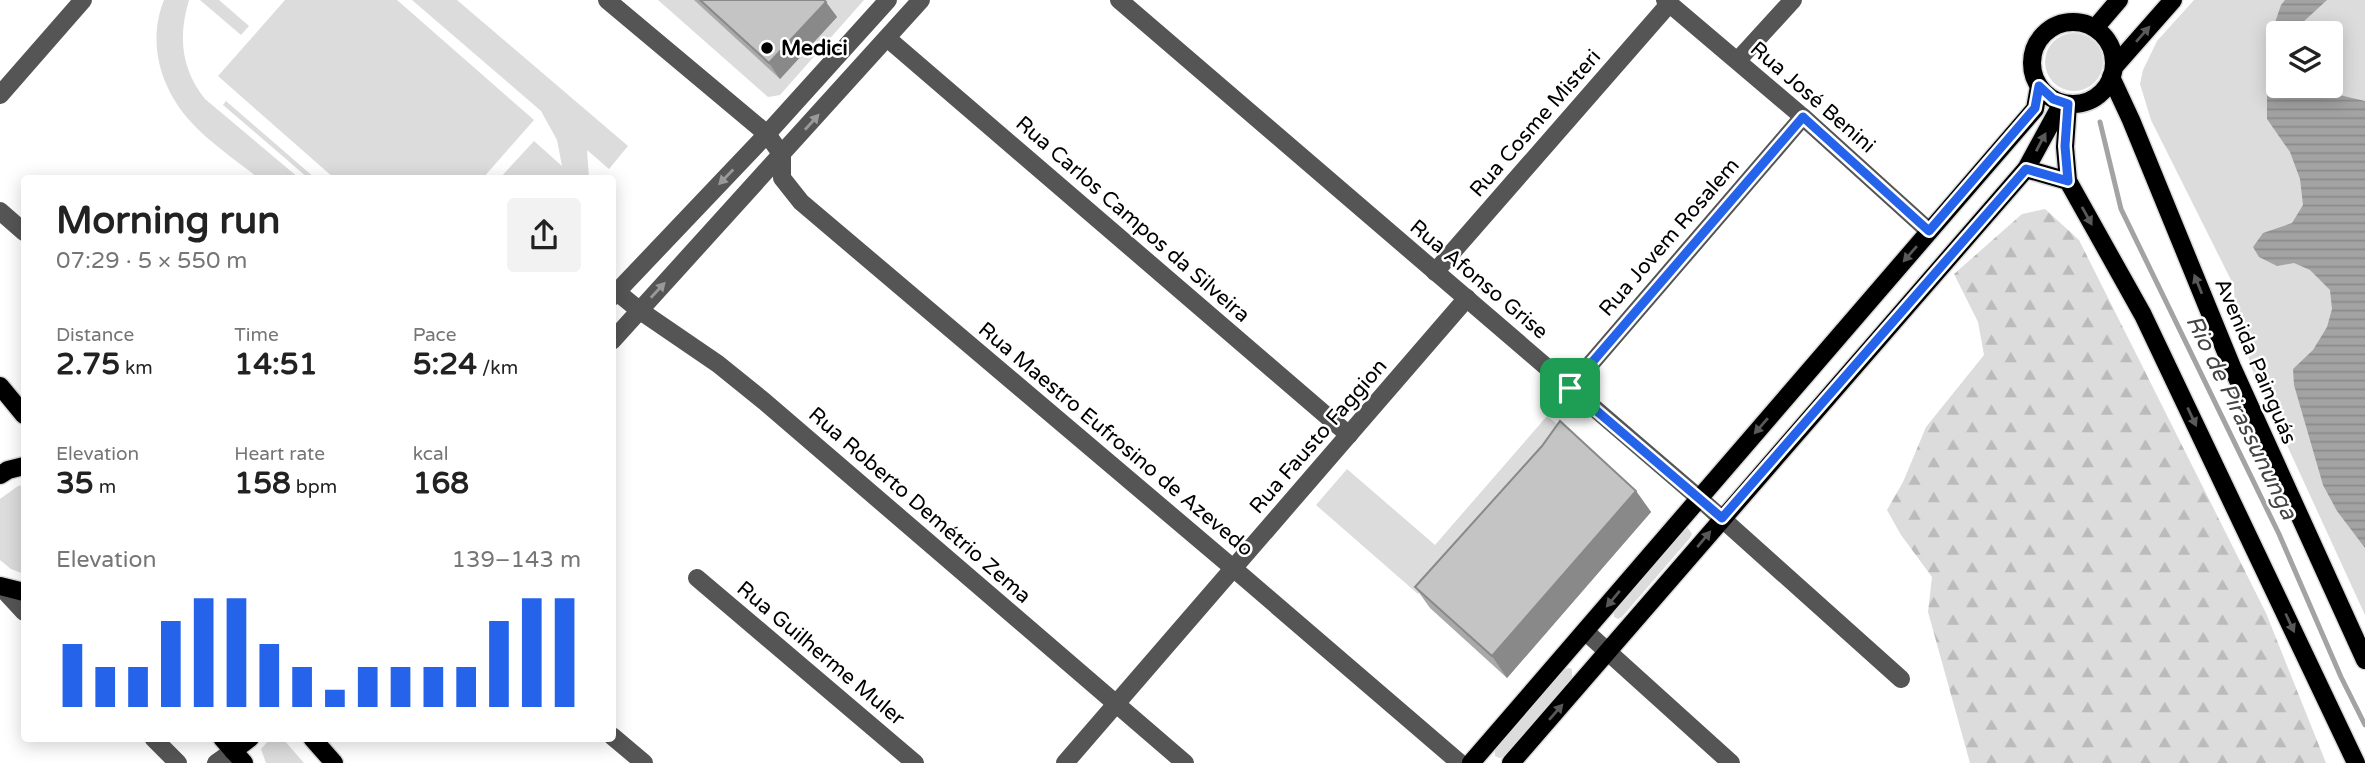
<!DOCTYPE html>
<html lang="en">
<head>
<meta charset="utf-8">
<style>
  :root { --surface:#fff; --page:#f2f2f2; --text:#222; --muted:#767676; --accent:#2563eb }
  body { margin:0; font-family:"Varela Round",sans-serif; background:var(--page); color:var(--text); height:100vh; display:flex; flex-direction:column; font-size:26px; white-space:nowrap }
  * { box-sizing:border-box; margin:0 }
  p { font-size:23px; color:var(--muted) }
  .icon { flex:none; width:38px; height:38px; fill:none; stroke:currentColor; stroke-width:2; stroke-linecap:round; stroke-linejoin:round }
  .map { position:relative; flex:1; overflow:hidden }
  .side { position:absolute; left:21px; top:175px; width:595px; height:567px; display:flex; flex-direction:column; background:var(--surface); border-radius:7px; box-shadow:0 4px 18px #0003 }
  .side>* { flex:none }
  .tools { position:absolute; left:2266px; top:21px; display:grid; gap:14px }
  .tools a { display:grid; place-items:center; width:77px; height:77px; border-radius:7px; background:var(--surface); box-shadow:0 4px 18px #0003; font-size:35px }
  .pin { position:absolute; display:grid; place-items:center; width:60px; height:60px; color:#fff; margin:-30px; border-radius:14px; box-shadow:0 4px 10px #0006 }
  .round { display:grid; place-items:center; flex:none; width:74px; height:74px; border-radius:7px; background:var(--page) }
  .overview { display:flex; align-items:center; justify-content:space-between; height:119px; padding:0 35px }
  h1 { font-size:38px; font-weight:700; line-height:52px }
  .stats { display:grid; grid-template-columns:repeat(3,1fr); gap:10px; height:119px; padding:7px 35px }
  .stats div { display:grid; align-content:center }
  .stats b { font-size:30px; font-weight:700 }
  .stats small { font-size:19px; font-weight:400 }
  .stats p { font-size:19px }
  .chart { height:196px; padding:14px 35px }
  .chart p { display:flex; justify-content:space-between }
  .chart svg { width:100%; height:126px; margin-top:7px; stroke:var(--accent); stroke-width:6 }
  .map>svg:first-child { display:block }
  .green { fill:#dcdcdc; fill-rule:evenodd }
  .forest { fill:url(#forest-firs) }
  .water { fill:url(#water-rules) }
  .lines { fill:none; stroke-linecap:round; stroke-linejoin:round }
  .stream { stroke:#a3a3a3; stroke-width:5 }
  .major-casing { stroke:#dbdbdb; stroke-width:21 }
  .minor { stroke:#555; stroke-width:18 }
  .major { stroke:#000; stroke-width:18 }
  .wall { fill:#a9a9a9 }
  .shaded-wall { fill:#898989 }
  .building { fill:#c4c4c4; stroke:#898989; stroke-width:2 }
  .oneway { fill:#595959 }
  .oneway2 { fill:#999 }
  .route-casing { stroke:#fff; stroke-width:14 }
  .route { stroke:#2563eb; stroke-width:9 }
  .poi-dot { fill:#000; stroke:#fff; stroke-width:2.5 }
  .labels { text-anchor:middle; stroke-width:5; stroke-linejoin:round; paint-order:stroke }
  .poi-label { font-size:21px; font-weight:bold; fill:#000; stroke:#fff; text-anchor:start }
  .street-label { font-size:21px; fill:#000; stroke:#fff }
  .water-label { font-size:23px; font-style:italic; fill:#444; stroke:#fff }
</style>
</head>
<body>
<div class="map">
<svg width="2365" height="763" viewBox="0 0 2365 763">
  <defs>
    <pattern id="forest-firs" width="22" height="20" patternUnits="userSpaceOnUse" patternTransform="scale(1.75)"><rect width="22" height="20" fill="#dcdcdc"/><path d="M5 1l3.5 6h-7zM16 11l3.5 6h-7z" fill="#bbb"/></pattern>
    <pattern id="water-rules" width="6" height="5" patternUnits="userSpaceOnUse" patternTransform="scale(1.75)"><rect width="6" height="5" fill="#a3a3a3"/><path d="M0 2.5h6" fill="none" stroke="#8b8b8b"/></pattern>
  </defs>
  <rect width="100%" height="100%" fill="#fff"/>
  <g class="green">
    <path d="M164,0H189C178,36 181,69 205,99L299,178H258C236,160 210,143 191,122C160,88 147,42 164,0Z"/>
    <path d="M200,0H219L249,26L241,35Z"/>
    <path d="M285,0H397L534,120L483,178H334L218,76Z"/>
    <path d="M412,0H457L628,146L609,169L587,150L589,178H500L534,141L562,166L557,140L541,111Z"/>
    <path d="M658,0H864L780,95L768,97Z"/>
    <path d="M2194,0H2365V615L2252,369L2235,313L2234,286L2151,120L2140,84L2143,70L2157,41ZM2278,33H2331V86H2278Z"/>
    <circle cx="2074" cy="62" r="29"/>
    <path d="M226,101L315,178H308L223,105Z"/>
    <path d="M1547,416L1562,428L1418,594L1316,505L1347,469L1435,545Z"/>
    <path d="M24,485V574L11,569L0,560V499L18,486Z"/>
    <path d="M1688,528L1692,534L1690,538L1622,617L1618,619L1614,617V609L1683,529Z"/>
    <path d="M1569,668L1572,669V678L1504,757L1499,758L1495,756V749L1564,669Z"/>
    <path d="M270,739H283L304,763H266L261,749Z"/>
  </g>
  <path class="forest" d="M2045,209L2079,240L2266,613L2326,763H1970L1928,612L1932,577L1901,535L1887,510L1903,482L1926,427L1984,355L1978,322L1954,274L2022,214Z"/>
  <path class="water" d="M2285,0H2327L2301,24V33H2278V86H2314L2318,90L2365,101V548L2337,511L2323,485L2294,385L2293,369L2313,350L2327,327L2332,309L2330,290L2310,270L2294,263L2277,266L2259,257L2253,247L2263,233L2292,223L2303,205L2300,179L2290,152L2267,119V97L2273,65L2270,37L2281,5Z"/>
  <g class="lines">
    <path class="stream" d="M2100,122L2121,209L2279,534L2341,677L2365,725"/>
    <g class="major-casing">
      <g id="major">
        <circle cx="2073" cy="63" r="41"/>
        <path d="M2095,28L2119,0"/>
        <path d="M2114,67L2173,0"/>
        <path d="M2111,77L2131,120L2232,367L2365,660"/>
        <path d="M2068,104L2065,147L2068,181L2143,315L2356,763"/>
        <path d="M2026,169L2068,181"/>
        <path d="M0,386L24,415"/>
        <path d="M0,475L8,470L24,466"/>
        <path d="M0,586L24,592"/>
        <path d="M222,738L244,763"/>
        <path d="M312,738L334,763"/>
        <path d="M233,751L250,738"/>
        <path d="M1471,763L2035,109L2039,86"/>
        <path d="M1511,763L2026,169L2062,103"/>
      </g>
    </g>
    <g class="minor">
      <path d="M607,0L767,134L782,155V178L801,202L1233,568L1460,763"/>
      <path d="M1119,0L1699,498L1901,679"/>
      <path d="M1665,0L1803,117L1929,231"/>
      <path d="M887,38L1349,435"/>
      <path d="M1738,60L1793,0"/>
      <path d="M0,95L83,0"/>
      <path d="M0,211L24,232"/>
      <path d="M1435,272L1669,4"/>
      <path d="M617,292L639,310L718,364L765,402L1185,763"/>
      <path d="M612,297L767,134L888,0"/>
      <path d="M612,341L921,0"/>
      <path d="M1570,388L1803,117"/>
      <path d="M697,578L915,763"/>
      <path d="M0,589L1,587L24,612"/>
      <path d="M1586,632L1731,763"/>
      <path d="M612,736L644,763"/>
      <path d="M153,738L178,763"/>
      <path d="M216,763L233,751"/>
      <path d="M1065,763L1467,298"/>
    </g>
    <use href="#major" class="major"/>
  </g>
  <g class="wall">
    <path d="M694,0H824L837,17L780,79Z"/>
    <path d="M1636,491L1651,512L1507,678L1430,608L1415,587Z"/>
  </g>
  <g class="shaded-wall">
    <path d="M826,2L837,17L780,79L769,63Z"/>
    <path d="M1636,491L1651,512L1507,678L1492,656Z"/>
  </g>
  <g class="building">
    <path d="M700,0H824L826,2L769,63Z"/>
    <path d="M1560,421L1636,491L1492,656L1415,587L1542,446Z"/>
  </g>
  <defs><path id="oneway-solid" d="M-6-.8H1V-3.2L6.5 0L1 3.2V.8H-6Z" transform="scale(1.75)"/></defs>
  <g class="oneway">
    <use href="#oneway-solid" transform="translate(2143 34) rotate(-49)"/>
    <use href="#oneway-solid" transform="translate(2041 142) rotate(-62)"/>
    <use href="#oneway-solid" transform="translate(2087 216) rotate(61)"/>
    <use href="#oneway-solid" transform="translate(1910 254) rotate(131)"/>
    <use href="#oneway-solid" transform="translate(2198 284) rotate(-112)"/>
    <use href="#oneway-solid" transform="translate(2192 417) rotate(65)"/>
    <use href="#oneway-solid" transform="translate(1761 426) rotate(131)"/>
    <use href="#oneway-solid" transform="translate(1704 539) rotate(-50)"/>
    <use href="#oneway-solid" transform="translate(1613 599) rotate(130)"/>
    <use href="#oneway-solid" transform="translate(2290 623) rotate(65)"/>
    <use href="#oneway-solid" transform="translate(1556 712) rotate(-49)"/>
  </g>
  <g class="oneway2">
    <use href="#oneway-solid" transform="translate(812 122) rotate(-48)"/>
    <use href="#oneway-solid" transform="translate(726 177) rotate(134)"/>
    <use href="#oneway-solid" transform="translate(658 290) rotate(-47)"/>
  </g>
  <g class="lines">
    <g class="route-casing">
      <path id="route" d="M2039,86L2053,99L2068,104L2065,146L2068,181L2026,169L1722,518L1570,388L1803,117L1929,231L2035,108Z"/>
    </g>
    <use href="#route" class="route"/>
  </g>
  <circle class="poi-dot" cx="767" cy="48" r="7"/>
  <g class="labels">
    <g class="poi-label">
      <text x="781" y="55">Medici</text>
    </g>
    <g class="street-label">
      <text transform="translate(1813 97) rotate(41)" y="7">Rua José Benini</text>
      <text transform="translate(1535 123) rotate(-49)" y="7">Rua Cosme Misteri</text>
      <text transform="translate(1133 219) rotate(41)" y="7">Rua Carlos Campos da Silveira</text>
      <text transform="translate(1669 237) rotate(-49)" y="7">Rua Jovem Rosalem</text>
      <text transform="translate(1479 279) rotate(40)" y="7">Rua Afonso Grise</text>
      <text transform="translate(2256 361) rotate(67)" y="7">Avenida Painguás</text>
      <text transform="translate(1318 436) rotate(-49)" y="7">Rua Fausto Faggion</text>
      <text transform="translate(1116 439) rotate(40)" y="7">Rua Maestro Eufrosino de Azevedo</text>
      <text transform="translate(920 505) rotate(41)" y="7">Rua Roberto Demétrio Zema</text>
      <text transform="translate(821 653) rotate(40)" y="7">Rua Guilherme Muler</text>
    </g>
    <g class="water-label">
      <text transform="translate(2242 417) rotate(64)" y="8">Rio de Pirassununga</text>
    </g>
  </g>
</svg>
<div class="tools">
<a><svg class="icon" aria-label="layers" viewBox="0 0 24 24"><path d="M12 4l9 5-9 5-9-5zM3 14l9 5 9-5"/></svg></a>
</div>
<div class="pin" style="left:1570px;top:388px;background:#1e9e55"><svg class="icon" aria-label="arrive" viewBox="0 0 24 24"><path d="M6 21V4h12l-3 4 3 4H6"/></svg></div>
<section class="side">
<div class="overview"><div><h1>Morning run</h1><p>07:29 · 5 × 550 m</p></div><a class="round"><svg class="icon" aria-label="share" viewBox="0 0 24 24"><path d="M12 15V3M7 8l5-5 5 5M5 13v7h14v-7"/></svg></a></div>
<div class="stats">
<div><p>Distance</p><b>2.75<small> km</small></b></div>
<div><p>Time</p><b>14:51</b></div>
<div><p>Pace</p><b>5:24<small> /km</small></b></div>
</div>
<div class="stats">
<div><p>Elevation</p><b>35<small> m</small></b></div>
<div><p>Heart rate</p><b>158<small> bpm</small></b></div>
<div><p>kcal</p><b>168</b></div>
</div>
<div class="chart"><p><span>Elevation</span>139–143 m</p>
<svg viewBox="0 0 160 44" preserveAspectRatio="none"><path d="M5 44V22M15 44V30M25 44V30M35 44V14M45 44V6M55 44V6M65 44V22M75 44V30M85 44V38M95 44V30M105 44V30M115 44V30M125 44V30M135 44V14M145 44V6M155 44V6"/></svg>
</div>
</section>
</div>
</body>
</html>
